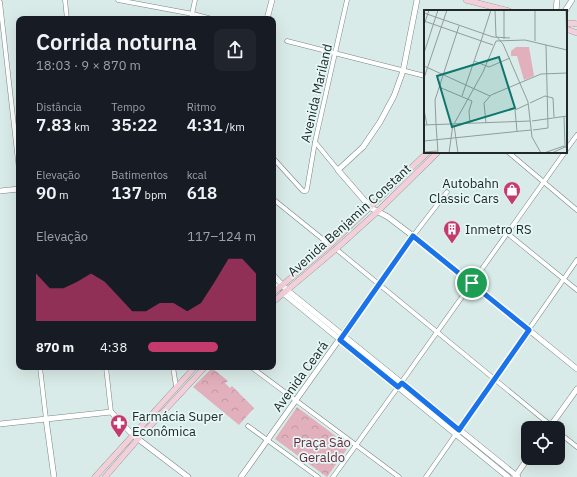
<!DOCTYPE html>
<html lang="pt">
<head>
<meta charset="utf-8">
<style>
  :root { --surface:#171b24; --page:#20242c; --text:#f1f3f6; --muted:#9ea1a6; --accent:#c53a6d }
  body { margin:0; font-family:"IBM Plex Sans",sans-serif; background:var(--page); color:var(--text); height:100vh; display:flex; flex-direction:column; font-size:15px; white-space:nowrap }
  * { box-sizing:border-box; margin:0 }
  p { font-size:13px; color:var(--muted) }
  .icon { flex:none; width:22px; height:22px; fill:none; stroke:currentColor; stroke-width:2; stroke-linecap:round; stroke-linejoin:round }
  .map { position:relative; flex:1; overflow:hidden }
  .panel { position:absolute; left:16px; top:16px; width:260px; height:354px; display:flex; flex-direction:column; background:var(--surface); border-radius:8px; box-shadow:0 4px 16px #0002 }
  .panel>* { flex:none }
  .buttons { position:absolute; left:521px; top:421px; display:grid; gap:8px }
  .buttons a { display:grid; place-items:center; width:44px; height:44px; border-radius:8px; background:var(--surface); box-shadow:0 4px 16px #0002; font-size:20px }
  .pin { position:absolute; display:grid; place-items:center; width:34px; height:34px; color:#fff; margin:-17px; border:2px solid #fff; border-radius:50%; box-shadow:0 1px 4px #0007 }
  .round { display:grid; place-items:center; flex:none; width:42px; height:42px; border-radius:8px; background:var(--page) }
  .overview { display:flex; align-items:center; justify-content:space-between; height:68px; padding:0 20px }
  h1 { font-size:22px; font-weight:600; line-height:30px }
  .figures { display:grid; grid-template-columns:repeat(3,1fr); gap:6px; height:68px; padding:4px 20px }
  .figures div { display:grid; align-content:center }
  .figures b { font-size:17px; font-weight:600 }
  .figures small { font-size:11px; font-weight:400 }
  .figures p { font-size:11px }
  .chart { height:112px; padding:8px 20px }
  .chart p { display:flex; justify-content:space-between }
  .chart svg { width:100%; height:72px; margin-top:4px; fill:var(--accent); opacity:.7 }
  ul { padding:0 20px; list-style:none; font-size:13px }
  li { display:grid; grid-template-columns:64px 48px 1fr; align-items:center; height:30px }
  li i { height:10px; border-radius:5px; background:var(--accent) }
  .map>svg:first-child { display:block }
  .park { fill:url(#park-crowns) }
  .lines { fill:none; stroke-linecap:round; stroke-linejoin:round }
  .minor-casing { stroke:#778784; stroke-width:5 }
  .tertiary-casing { stroke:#778784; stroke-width:6 }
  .secondary-casing { stroke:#778784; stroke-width:6 }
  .minor { stroke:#fff; stroke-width:4 }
  .tertiary { stroke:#fff; stroke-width:5 }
  .secondary { stroke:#f3cfda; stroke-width:5.5 }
  .route-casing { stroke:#fff; stroke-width:8 }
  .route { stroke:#1a73e8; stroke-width:5 }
  .labels { text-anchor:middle; stroke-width:3.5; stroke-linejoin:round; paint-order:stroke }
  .street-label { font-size:13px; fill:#212827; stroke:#e6f8f5 }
  .poi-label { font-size:13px; fill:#212827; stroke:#e6f8f5; text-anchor:start }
  .park-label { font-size:13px; fill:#6c273e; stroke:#e6f8f5 }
  .inset-road { fill:none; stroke:#8f9d9b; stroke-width:1 }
  .view { fill:#0f766e; fill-opacity:0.15; stroke:#0f766e; stroke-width:2 }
  .inset-edge { fill:none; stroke:#212827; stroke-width:2 }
</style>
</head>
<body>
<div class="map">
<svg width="577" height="477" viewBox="0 0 577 477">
  <defs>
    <pattern id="park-crowns" width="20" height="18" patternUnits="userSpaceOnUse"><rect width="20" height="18" fill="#e1b0bc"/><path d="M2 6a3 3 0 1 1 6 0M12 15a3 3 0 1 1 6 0" fill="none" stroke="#c197a2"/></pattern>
  </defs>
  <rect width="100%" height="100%" fill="#d9ebe8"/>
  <g class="park">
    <path d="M212,368L228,381L225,383L230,388L232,386L254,408L239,425L193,387Z"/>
    <path d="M297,407L349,446L327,477L275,439Z"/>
  </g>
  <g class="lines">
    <g class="minor-casing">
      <g id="minor">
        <path d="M65,0L67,19"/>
        <path d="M118,0L193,14L212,19"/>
        <path d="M0,2L19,170"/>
        <path d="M191,19L195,0"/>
        <path d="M287,41L425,76"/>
        <path d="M315,142L338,170"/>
        <path d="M566,150L577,135"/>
        <path d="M508,152L577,210"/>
        <path d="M273,158L303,191H306L307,189L315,142L347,0"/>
        <path d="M273,199L330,245"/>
        <path d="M507,233L577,290"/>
        <path d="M413,236L447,192"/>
        <path d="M336,249L554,428"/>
        <path d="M40,367L46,419"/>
        <path d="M106,367L111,412"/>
        <path d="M173,367L176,386"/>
        <path d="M251,367L399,477"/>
        <path d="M248,426L318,477"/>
        <path d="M558,432L577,447"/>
        <path d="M333,477L398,387L565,152"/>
        <path d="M426,477L577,260"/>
      </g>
    </g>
    <g class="tertiary-casing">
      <g id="tertiary">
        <path d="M417,0L403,71L394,96L380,122L363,147L338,170L371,208L388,217L413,236L577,369"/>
        <path d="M556,11L557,0"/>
        <path d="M565,11L572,0"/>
        <path d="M267,19L272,0"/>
        <path d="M0,191L19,189"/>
        <path d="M273,275L287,290L518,477"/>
        <path d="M273,283L278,288"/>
        <path d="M283,293L508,477"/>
        <path d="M46,419L54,477"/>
        <path d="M0,424L111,412L133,435L188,477"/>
        <path d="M549,428L577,389"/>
        <path d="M241,477L413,236"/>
        <path d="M515,477L528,458"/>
      </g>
    </g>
    <g class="secondary-casing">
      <g id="secondary">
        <path d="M466,0L509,11"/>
        <path d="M566,24L572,23L577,24"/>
        <path d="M566,29L577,33"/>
        <path d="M273,293L330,245L428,152"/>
        <path d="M273,302L336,249L378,211L438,152"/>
        <path d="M95,477L195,367"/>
        <path d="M105,477L138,439L205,367"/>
      </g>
    </g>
    <use href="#minor" class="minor"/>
    <use href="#tertiary" class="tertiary"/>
    <use href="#secondary" class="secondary"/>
  </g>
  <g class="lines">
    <g class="route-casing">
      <path id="route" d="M413,236L529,330L459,430L402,383L398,387L340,340Z"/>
    </g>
    <use href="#route" class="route"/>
  </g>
  <defs>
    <g id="shop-pin" transform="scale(0.9)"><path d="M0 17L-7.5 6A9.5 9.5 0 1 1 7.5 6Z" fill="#c53a6d" stroke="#e6f8f5"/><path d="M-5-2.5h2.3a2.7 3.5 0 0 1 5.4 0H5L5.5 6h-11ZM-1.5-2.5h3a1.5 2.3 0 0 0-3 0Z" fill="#fff"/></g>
    <g id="building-pin" transform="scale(0.9)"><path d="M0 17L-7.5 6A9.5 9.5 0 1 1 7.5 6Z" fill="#c53a6d" stroke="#e6f8f5"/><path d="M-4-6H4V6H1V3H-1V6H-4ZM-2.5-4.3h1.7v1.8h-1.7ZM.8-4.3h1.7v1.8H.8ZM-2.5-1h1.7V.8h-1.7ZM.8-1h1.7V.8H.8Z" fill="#fff"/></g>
    <g id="pharmacy-pin" transform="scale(0.9)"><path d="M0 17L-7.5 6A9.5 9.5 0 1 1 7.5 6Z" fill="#c53a6d" stroke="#e6f8f5"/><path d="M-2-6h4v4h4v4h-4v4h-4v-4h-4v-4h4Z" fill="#fff"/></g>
  </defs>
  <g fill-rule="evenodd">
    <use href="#shop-pin" x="512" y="190"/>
    <use href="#building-pin" x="452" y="229"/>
    <use href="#pharmacy-pin" x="119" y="423"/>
  </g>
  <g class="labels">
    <g class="street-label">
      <text transform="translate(316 93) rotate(-77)" y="5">Avenida Mariland</text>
      <text transform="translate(349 220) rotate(-42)" y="5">Avenida Benjamin Constant</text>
      <text transform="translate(300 376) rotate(-54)" y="5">Avenida Ceará</text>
    </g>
    <g class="poi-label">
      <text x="499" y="188" text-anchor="end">Autobahn<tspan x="499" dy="15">Classic Cars</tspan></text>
      <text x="465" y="234">Inmetro RS</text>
      <text x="132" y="421">Farmácia Super<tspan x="132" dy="15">Econômica</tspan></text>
    </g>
    <g class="park-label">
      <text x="322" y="447">Praça São<tspan x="322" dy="15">Geraldo</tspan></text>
    </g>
  </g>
  <g transform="translate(424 10)">
    <rect width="143" height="143" fill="#d9ebe8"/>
    <path d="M92,37H105L110,66L100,70L93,46H87V41Z" fill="#e1b0bc"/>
    <path class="inset-road" d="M71,0L72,26L79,34L104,92L108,127L117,143M80,0V29M142,0L143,38M0,3L69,27L86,28M0,11L69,35M0,15L5,0M57,31L67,0M111,31V0M0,43L14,0M50,51L65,57L86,48M0,56L66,86M0,68L23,0M15,77L48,91L45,101L46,113M38,86L57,31M106,93L121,86L129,88L130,107M0,100L3,115M140,106L141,138M108,111L143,106M62,113L60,93L67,85L117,64L143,63M12,114L11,90L35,16M12,114L14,143M30,114L59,62L72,31L101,30L143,40M0,115L106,111M30,115L34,143M109,120L124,118L122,35M93,121L91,100L104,94M0,131L107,120M0,142L14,141M25,143L29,114M120,143L140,136M128,143L143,136"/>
    <path class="view" d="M75,47L91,98L28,117L13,66Z"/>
    <rect width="143" height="143" class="inset-edge"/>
  </g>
</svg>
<div class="buttons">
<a><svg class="icon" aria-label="locate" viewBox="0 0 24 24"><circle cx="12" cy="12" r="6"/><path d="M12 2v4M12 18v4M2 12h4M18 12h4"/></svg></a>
</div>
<div class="pin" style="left:472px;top:283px;background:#1e9e55"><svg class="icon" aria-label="arrive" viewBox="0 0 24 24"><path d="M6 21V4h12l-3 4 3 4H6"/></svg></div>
<section class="panel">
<div class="overview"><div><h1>Corrida noturna</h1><p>18:03 · 9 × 870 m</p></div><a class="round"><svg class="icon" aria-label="share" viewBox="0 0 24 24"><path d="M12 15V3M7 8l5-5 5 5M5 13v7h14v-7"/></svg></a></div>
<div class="figures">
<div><p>Distância</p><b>7.83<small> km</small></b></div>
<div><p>Tempo</p><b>35:22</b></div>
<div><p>Ritmo</p><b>4:31<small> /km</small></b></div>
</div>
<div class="figures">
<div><p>Elevação</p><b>90<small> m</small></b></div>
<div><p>Batimentos</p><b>137<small> bpm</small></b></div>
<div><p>kcal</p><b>618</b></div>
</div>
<div class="chart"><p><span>Elevação</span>117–124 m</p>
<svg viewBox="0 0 160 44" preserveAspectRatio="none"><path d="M0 44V15L10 24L20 24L30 20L40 15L50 20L60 29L70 38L80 38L90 33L100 33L110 38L120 33L130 20L140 6L150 6L160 15V44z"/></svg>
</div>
<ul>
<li><b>870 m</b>4:38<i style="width:65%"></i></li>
</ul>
</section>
</div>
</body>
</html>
